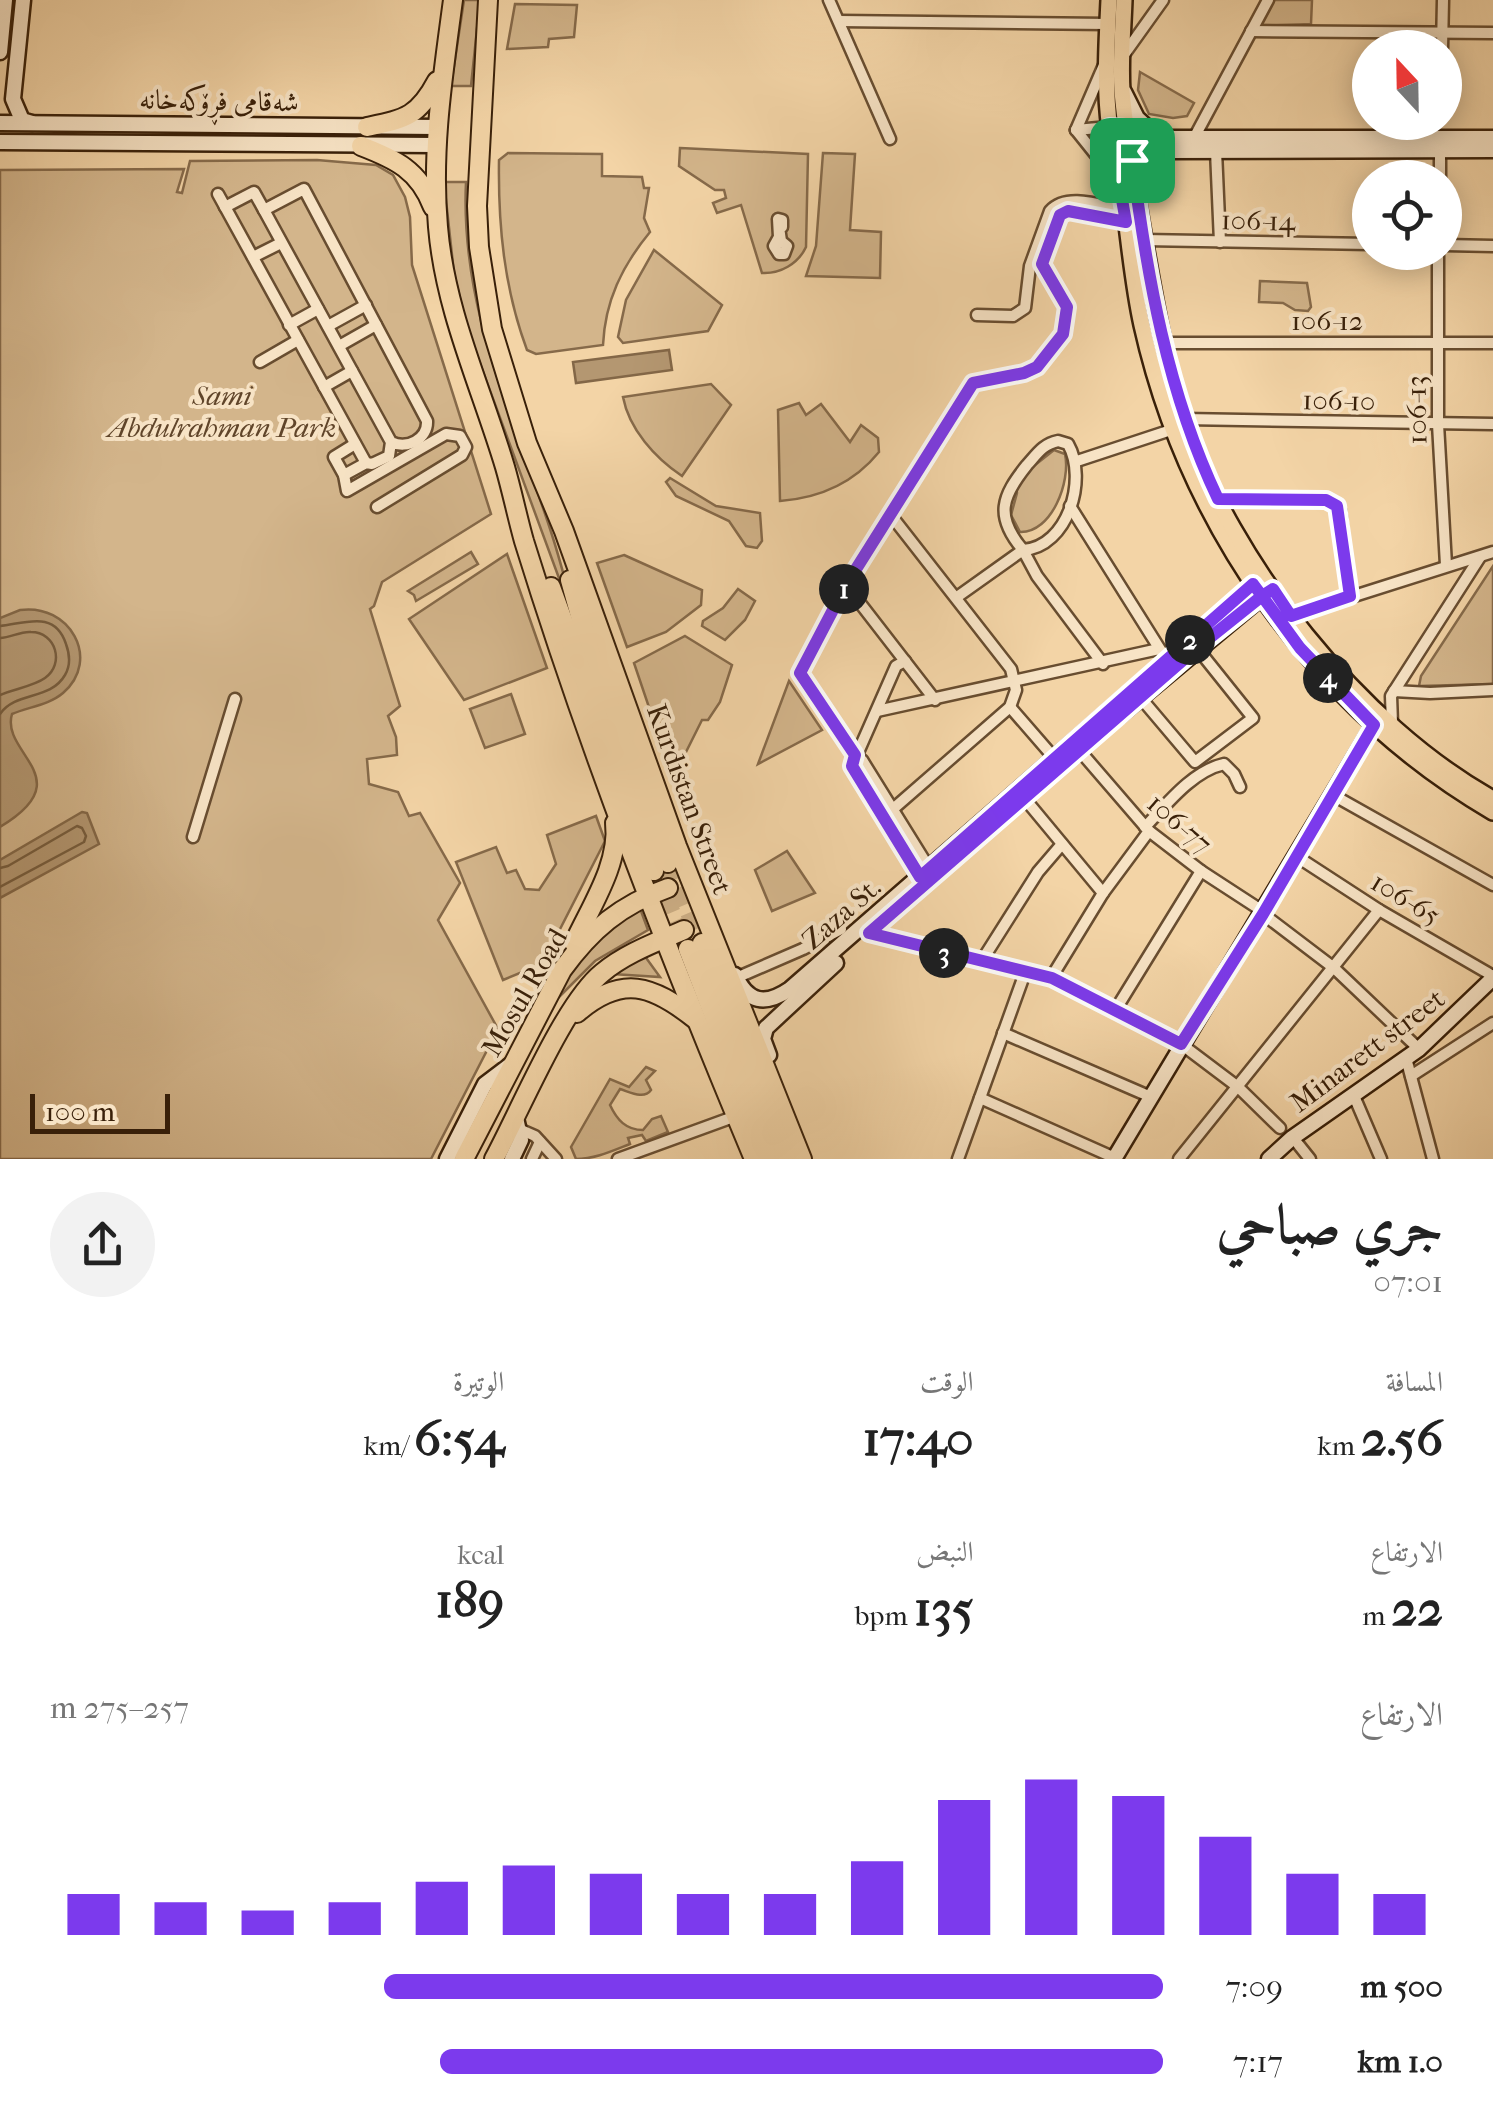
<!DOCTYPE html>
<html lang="ar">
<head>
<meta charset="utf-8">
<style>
  :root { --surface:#fff; --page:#f2f2f2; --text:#222; --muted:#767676; --accent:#7c3aed }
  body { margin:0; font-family:"IM FELL French Canon",Amiri,serif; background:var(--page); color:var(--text); direction:rtl; height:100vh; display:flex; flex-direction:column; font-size:38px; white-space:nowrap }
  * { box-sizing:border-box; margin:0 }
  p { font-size:32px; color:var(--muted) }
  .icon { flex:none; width:55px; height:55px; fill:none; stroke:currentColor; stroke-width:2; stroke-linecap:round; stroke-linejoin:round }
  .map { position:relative; height:1159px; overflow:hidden; direction:ltr }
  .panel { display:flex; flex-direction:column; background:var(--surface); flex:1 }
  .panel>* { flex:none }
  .needle { width:65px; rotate:338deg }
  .fabs { position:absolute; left:1352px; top:30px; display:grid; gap:20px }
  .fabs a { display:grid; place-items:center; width:110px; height:110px; border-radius:50%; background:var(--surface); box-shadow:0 5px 25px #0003; font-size:50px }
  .scale { position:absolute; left:30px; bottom:25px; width:140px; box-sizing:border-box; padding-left:10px; border:5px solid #392009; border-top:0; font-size:28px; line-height:35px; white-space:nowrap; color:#392009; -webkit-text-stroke:8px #f7e3c5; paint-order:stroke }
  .pin { position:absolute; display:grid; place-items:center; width:85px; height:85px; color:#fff; margin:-42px; border-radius:20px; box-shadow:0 5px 15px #0006 }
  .km { position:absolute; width:50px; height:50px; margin:-25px; border-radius:50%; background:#222; color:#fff; font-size:28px; line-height:50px; text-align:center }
  .round { display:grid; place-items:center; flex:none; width:105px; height:105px; border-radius:52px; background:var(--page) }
  .head { display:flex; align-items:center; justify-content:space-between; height:170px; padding:0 50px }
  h1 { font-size:55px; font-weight:700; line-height:75px }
  .stats { display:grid; grid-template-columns:repeat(3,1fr); gap:15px; height:170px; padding:10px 50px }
  .stats div { display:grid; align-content:center }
  .stats b { font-size:50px; font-weight:700 }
  .stats small { font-size:28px; font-weight:400 }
  .stats p { font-size:28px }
  .chart { height:280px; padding:20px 50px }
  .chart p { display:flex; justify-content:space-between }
  .chart svg { width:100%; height:180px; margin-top:10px; stroke:var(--accent); stroke-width:6 }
  ul { padding:0 50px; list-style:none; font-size:32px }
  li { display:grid; grid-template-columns:160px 120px 1fr; align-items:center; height:75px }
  li i { height:25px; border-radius:12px; background:var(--accent) }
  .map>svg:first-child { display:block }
  .green { fill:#d3b58b; stroke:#866a4a; stroke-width:2.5 }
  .water { fill:#b49771; stroke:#836747; stroke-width:2.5 }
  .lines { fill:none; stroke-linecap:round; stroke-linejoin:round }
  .shore { stroke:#765c3d; stroke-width:2.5 }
  .highway-tunnel { stroke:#ceb087; stroke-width:18; stroke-dasharray:18 9; stroke-linecap:butt }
  .street-casing { stroke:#684d30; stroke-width:15 }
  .secondary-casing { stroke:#392009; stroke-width:19 }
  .primary-casing { stroke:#392009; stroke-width:20 }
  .highway-casing { stroke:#392009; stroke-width:22 }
  .street { stroke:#f7e3c5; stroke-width:10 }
  .secondary { stroke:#f7e3c5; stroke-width:14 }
  .primary { stroke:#f3d4a6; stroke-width:15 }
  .highway { stroke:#f3d4a6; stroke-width:18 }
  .route-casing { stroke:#fff; stroke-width:20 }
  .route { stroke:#7c3aed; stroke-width:12 }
  .labels { text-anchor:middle; stroke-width:8; stroke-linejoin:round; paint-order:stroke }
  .street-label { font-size:28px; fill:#392009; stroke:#f7e3c5 }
  .park-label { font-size:28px; font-style:italic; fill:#60452a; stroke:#f7e3c5 }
</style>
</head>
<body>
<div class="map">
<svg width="1493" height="1159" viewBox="0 0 1493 1159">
  <rect width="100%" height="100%" fill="#f3d4a6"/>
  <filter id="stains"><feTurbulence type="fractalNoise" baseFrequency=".002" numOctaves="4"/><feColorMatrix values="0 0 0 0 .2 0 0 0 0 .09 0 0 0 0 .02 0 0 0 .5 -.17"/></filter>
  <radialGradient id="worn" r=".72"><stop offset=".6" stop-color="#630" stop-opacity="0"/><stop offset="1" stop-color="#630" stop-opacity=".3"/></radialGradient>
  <g class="green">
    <path d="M464,0H480L471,86H451Z"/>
    <path d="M1274,0H1312L1311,24L1259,26Z"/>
    <path d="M515,4L577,5L574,37L549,39L548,47L507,49Z"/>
    <path d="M1140,72L1194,103L1187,116L1173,118L1149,114L1138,90Z"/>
    <path d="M680,148L808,154L806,247C798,264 780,274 762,273L741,205L717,213L713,203L726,198L724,190H715L679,166Z"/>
    <path d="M508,153L602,154V176L642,177L644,188H649L644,218L650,232C622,266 605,301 603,345L536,354L527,350C504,288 498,225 499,160Z"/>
    <path d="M823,153L855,154L850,230L881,232L880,278L806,276L816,246Z"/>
    <path d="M317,160L376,165L393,175L405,197L410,217L412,265L491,514L382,582L374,606L370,609L400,706L388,716L396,737L397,755L367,759L369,784L398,792L409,816L420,813L460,883L438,920L498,1029L431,1159H0V170L184,169L177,192L182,193L190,161Z"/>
    <path d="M444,182H466C460,311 514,416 552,535C563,569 571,604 581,638L467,328L454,273Z"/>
    <path d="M654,250L722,305L708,331L623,343L618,337L626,300Z"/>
    <path d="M1260,281L1307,283L1311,307L1308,311L1295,310L1283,303L1259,302Z"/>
    <path d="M711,384L731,405L682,476C655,458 629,429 623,397Z"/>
    <path d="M799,403L806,415L821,404L850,442L861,425L878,438L879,452C853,484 820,498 780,501L778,410Z"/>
    <path d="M1054,450L1065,454C1071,481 1052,533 1020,532L1011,515L1017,493L1016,487L1030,469Z"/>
    <path d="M670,478L716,506L760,513L762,541L757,548L746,546L729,521L676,496L666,482Z"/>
    <path d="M471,552L478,564L416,601L414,595L408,591Z"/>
    <path d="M507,554L547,668L464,700L409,619Z"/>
    <path d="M624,555L702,590L701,605L666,632L627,647L597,563Z"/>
    <path d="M1493,566V684L1419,686L1421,676Z"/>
    <path d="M738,589L755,601L745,620L725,640L702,626L703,621L723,608Z"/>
    <path d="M685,636L732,665L720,702L708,720H702L673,778L634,663Z"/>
    <path d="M789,681L822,730L758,764Z"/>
    <path d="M511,694L525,734L485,748L470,709Z"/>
    <path d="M596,816L605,841L534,980L527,970L503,980L456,862L496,847L507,873L516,870L525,889L539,890L556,864L547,835Z"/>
    <path d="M787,851L815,893L772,911L755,870Z"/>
    <path d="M633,908L641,911L648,930L595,961L556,1000L575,957Z"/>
    <path d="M644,955L660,977L612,974Z"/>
    <path d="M646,1067L655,1071L646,1080L651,1090C644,1100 630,1092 620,1089L610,1105C617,1120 626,1130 643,1130L652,1119L661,1116L668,1132L646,1141L642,1135L628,1138L630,1144C612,1151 595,1159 576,1159L571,1147L610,1079L629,1087Z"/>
  </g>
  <g class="water">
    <path d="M669,350L672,370L576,383L573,362Z"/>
    <path d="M20,610C69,603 102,659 63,693C49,705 28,707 12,714C0,754 82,778 0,827V618Z"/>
    <path d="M82,812L87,813L99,844L0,898V860Z"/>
  </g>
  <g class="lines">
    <g class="shore">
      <path d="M0,626C26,623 55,610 66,644C70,655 71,665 65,675C50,701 16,691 0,714"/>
      <path d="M0,638C11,638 20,631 31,632C56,632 65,664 45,678C34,686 14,689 0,695"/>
      <path d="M0,868L8,866L77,826L82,828L86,836L84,842L0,887"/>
    </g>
    <g class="highway-tunnel">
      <path d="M668,863L702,943"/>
      <path d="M654,871L685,944"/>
    </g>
    <g class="street-casing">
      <g id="street">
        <path d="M829,0L890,139"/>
        <path d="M839,21L1108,24"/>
        <path d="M1251,31L1493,33"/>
        <path d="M1442,48L1443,0"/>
        <path d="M1123,56L1163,0"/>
        <path d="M1076,130L1104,65"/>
        <path d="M1076,130L1116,180"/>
        <path d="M1076,130L1109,127"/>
        <path d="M1194,138L1268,0"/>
        <path d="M1216,151L1220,242"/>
        <path d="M1440,178V150"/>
        <path d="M218,194L366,463"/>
        <path d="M225,207L254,192L264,210"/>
        <path d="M778,219L782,220V227H779L781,241L787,246L784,254H779L774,246L779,237Z"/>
        <path d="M1144,240L1370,244"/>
        <path d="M1445,245L1493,246"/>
        <path d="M1438,252V424L1446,565"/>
        <path d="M253,257L281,243"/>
        <path d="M977,315L1013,316L1025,308L1030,266L1050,211C1067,192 1102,206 1124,210"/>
        <path d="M289,325L318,309"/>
        <path d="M328,326L366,305"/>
        <path d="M1162,343H1493"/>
        <path d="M339,346L376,325"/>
        <path d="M260,362L298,340"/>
        <path d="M324,387L352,371"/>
        <path d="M1184,419L1493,424"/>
        <path d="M1058,441L1068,444C1088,479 1068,547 1023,550C994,516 1002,496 1027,465C1037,454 1043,444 1058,441Z"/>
        <path d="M355,444L334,457L344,475L347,491L446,434L460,436L466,447L462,455L377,507"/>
        <path d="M1077,461L1174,429"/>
        <path d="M344,475L366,463L372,464L389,456L391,442C407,450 428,439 427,421L304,189L264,210L391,442"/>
        <path d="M1218,499L1332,502L1340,510L1350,596"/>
        <path d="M1070,506L1161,651"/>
        <path d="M890,514L1011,669L1016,690L1010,707L893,809"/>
        <path d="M846,585L935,700"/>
        <path d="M957,597L1023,550L1037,576L1103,664"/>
        <path d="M1291,616L1493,552"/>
        <path d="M905,661L896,666L852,766L920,877"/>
        <path d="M1394,691L1430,693L1493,690"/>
        <path d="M1140,697L1195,762L1253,718L1197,648"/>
        <path d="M1010,707L1056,760"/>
        <path d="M877,711L1159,649"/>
        <path d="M1392,723L1391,696L1480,557"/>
        <path d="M1080,751L1149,831L1201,871L1264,912"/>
        <path d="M1333,795L1493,885"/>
        <path d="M1025,799L1103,893"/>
        <path d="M1145,827C1166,805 1192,771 1224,764L1234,774L1240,787"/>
        <path d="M193,837L235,699"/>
        <path d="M1296,856L1379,910L1493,976"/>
        <path d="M929,868L862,760L855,755L800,673L846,585L973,383L1024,373L1037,367L1063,334L1067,307L1042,264L1061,215L1068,211L1126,222"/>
        <path d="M1263,914L1334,968L1419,1049"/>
        <path d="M869,933L1051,978L1181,1044L1238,1087L1280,1128"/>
        <path d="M981,962L1038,872L1062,844"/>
        <path d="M736,978L803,949L841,929"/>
        <path d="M1051,978L1103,893L1149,831"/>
        <path d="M1116,1009L1201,871"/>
        <path d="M1003,1033L1151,1097"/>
        <path d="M1406,1058L1433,1159"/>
        <path d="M1411,1076L1493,1023"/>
        <path d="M1354,1096L1381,1159"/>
        <path d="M980,1098L1115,1158"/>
        <path d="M519,1129L535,1136L556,1159"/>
        <path d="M1298,1144L1310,1159"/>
        <path d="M532,1159L540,1142"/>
        <path d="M618,1159L736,1116"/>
        <path d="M958,1159L1026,970"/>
        <path d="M1179,1159L1379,910"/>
      </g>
    </g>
    <g class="secondary-casing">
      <g id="secondary">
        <path d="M23,0L13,99L22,120L32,123"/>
        <path d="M0,52L5,0"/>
        <path d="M1124,92L1137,118L1151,131"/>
        <path d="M0,123L437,127"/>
        <path d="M1126,128L1171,138H1493"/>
        <path d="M0,142L436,145"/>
        <path d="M1134,181L1149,155L1164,151L1493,150"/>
        <path d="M1119,716L1268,592"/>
        <path d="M735,975C748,1003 765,1006 790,989L1260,579"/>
        <path d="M769,1055L763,1039L766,1028L836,963"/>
        <path d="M447,1159L485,1084L514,1062"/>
        <path d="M512,1159L521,1140L516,1118"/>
        <path d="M1114,1159L1374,725"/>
        <path d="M1269,1159L1292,1138L1419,1049L1493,978"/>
      </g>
    </g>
    <g class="primary-casing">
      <g id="primary">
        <path d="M1109,0C1107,42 1104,88 1110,129C1113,150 1118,169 1122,189C1129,234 1132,280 1142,325C1187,526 1315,708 1493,812"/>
        <path d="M1124,0C1123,30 1120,61 1122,91C1126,138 1135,186 1143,233C1154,296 1164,357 1183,418C1231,563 1360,725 1493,799"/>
      </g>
    </g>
    <g class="highway-casing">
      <g id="highway">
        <path d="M453,0C443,75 431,150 438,227C445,311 481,387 505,467C512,491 517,516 524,541C589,751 669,956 754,1159"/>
        <path d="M488,0L477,206L479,247L492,329L527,443L564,531L677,846L802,1159"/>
        <path d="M367,127C405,119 418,117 437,81"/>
        <path d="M361,146C395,159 419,170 433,207"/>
        <path d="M570,580L591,655L668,863"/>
        <path d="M551,587L654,871"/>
        <path d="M574,943C591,906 620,863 615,823"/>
        <path d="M702,943L787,1159"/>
        <path d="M688,949L769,1159"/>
        <path d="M577,1013C622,974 652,985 695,1019"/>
        <path d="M464,1159L562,970C591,930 620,905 668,888"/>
        <path d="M494,1159C520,1111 564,1004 602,973C626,953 657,942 684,930"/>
      </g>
    </g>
    <use href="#street" class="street"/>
    <use href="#secondary" class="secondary"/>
    <use href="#primary" class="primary"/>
    <use href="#highway" class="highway"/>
  </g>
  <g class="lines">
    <g class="route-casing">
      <path id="route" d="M1132,160L1126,128L1109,127L1126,222L1068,211L1060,215L1042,264L1067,307L1063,334L1037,367L1024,373L973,383L846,585L800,673L855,755L852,766L920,877L1253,584L1262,596L1197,648L869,933L1052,978L1181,1044L1263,914L1374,725L1300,648L1262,596L1273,589L1291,616L1350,596L1337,506L1326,500L1218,499C1167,392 1147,276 1132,160"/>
    </g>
    <use href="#route" class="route"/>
  </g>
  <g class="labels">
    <g class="street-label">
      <text transform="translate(219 100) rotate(1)" y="10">شەقامی فڕۆکەخانە</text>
      <text transform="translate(1258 220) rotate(1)" y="10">106-14</text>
      <text x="1327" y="330">106-12</text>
      <text transform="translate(1339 400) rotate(1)" y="10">106-10</text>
      <text transform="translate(1416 410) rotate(-91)" y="10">106-13</text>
      <text transform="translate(690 799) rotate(70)" y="10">Kurdistan Street</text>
      <text transform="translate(1180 823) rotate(41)" y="10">106-77</text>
      <text transform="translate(1406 898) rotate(31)" y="10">106-65</text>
      <text transform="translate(841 913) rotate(-41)" y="10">Zaza St.</text>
      <text transform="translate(524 992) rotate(-60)" y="10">Mosul Road</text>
      <text transform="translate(1367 1050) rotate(-37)" y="10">Minarett street</text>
    </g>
    <g class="park-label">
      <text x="222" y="405">Sami<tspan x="222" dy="32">Abdulrahman Park</tspan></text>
    </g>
  </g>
  <rect width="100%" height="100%" filter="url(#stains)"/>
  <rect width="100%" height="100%" fill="url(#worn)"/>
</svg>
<div class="fabs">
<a><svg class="needle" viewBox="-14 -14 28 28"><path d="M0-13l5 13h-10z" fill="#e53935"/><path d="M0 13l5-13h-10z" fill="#767676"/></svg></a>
<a><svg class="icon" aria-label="locate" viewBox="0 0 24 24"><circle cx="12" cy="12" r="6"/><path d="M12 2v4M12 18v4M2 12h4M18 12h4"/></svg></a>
</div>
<div class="scale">100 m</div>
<div class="pin" style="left:1132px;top:160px;background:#1e9e55"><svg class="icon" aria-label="arrive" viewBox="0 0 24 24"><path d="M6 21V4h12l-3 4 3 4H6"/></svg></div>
<b class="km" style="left:844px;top:589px">1</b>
<b class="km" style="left:1190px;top:640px">2</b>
<b class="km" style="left:944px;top:953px">3</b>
<b class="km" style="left:1328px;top:678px">4</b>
</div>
<section class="panel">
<div class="head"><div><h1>جري صباحي</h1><p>07:01</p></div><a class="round"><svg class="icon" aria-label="share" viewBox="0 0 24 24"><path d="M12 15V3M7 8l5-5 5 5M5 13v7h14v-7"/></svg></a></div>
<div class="stats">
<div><p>المسافة</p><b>2.56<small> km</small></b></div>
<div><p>الوقت</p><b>17:40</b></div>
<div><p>الوتيرة</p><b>6:54<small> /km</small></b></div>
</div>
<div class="stats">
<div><p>الارتفاع</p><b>22<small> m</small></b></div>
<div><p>النبض</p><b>135<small> bpm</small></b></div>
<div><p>kcal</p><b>189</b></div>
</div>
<div class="chart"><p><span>الارتفاع</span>257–275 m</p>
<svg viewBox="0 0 160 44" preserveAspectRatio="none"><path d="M5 44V34M15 44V36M25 44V38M35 44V36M45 44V31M55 44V27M65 44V29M75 44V34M85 44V34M95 44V26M105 44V11M115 44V6M125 44V10M135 44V20M145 44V29M155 44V34"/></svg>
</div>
<ul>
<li><b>500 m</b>7:09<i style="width:70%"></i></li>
<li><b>1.0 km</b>7:17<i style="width:65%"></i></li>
</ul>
</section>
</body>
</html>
